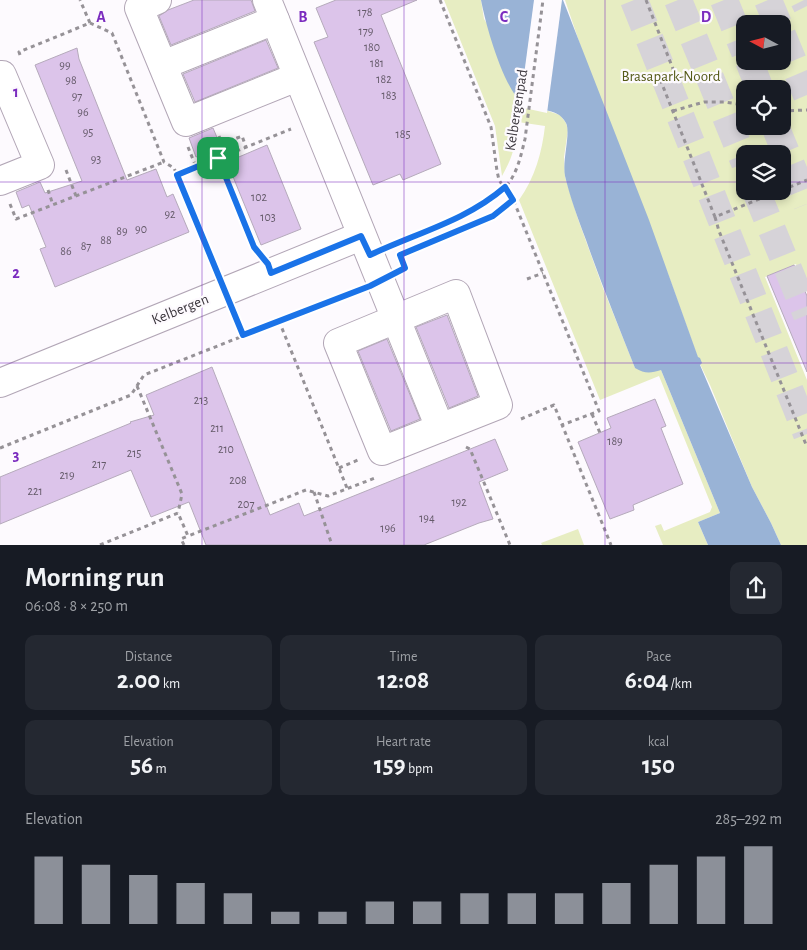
<!DOCTYPE html>
<html lang="en">
<head>
<meta charset="utf-8">
<style>
  :root { --surface:#171b24; --page:#242831; --text:#f1f3f6; --muted:#9ea1a6; --accent:#8c9099 }
  body { margin:0; font-family:"Alegreya Sans",sans-serif; background:var(--page); color:var(--text); height:100vh; display:flex; flex-direction:column; font-size:19px; white-space:nowrap }
  * { box-sizing:border-box; margin:0 }
  p { font-size:16px; color:var(--muted) }
  .icon { flex:none; width:28px; height:28px; fill:none; stroke:currentColor; stroke-width:2; stroke-linecap:round; stroke-linejoin:round }
  .map { position:relative; height:545px; overflow:hidden }
  .details { display:flex; flex-direction:column; background:var(--surface); flex:1 }
  .details>* { flex:none }
  .needle { width:32px; rotate:277deg }
  .tools { position:absolute; left:736px; top:15px; display:grid; gap:10px }
  .tools a { display:grid; place-items:center; width:55px; height:55px; border-radius:10px; background:var(--surface); box-shadow:0 2px 8px #0003; font-size:25px }
  .pin { position:absolute; display:grid; place-items:center; width:42px; height:42px; color:#fff; margin:-21px; border-radius:10px; box-shadow:0 2px 8px #0006 }
  .round { display:grid; place-items:center; flex:none; width:52px; height:52px; border-radius:10px; background:var(--page) }
  .head { display:flex; align-items:center; justify-content:space-between; height:85px; padding:0 25px }
  h1 { font-size:28px; font-weight:600; line-height:38px }
  .metrics { display:grid; grid-template-columns:repeat(3,1fr); gap:8px; height:85px; padding:5px 25px }
  .metrics div { display:grid; align-content:center; border-radius:10px; background:var(--page); text-align:center }
  .metrics b { font-size:25px; font-weight:600 }
  .metrics small { font-size:14px; font-weight:400 }
  .metrics p { font-size:14px }
  .chart { height:140px; padding:10px 25px }
  .chart p { display:flex; justify-content:space-between }
  .chart svg { width:100%; height:90px; margin-top:5px; stroke:var(--accent); stroke-width:6 }
  .map>svg:first-child { display:block }
  .green { fill:#e7edc2; fill-rule:evenodd }
  .water { fill:#99b3d6 }
  .pier { fill:#fdfafe }
  .building { fill:#dcc4ea; stroke:#b5aabb }
  .lines { fill:none; stroke-linecap:round; stroke-linejoin:round }
  .highway-tunnel { stroke:#d6d3d8; stroke-width:28; stroke-dasharray:28 14; stroke-linecap:butt }
  .street-casing { stroke:#b2a6b6; stroke-width:30 }
  .path { stroke:#969297; stroke-width:3; stroke-dasharray:4 4; stroke-linecap:butt }
  .street { stroke:#fff; stroke-width:28 }
  .route-casing { stroke:#fff; stroke-width:10 }
  .route { stroke:#1a73e8; stroke-width:6 }
  .grid { fill:none; stroke:#7b2cbf; stroke-width:1; stroke-opacity:0.55 }
  .labels { text-anchor:middle; stroke-width:4.5; stroke-linejoin:round; paint-order:stroke }
  .number-label { font-size:12px; fill:#645a69 }
  .park-label { font-size:15px; fill:#555b18; stroke:#fdfafe }
  .street-label { font-size:15px; fill:#3c373e; stroke:#fdfafe }
  .grid-label { font-size:16px; text-anchor:middle; font-weight:bold; fill:#7b2cbf; stroke:#fdfafe; stroke-width:4.5; stroke-linejoin:round; paint-order:stroke }
</style>
</head>
<body>
<div class="map">
<svg width="807" height="545" viewBox="0 0 807 545">
  <rect width="100%" height="100%" fill="#fdfafe"/>
  <g class="green">
    <path d="M444,0H481L484,19L542,109L560,115L566,123L568,130L564,157L565,177L578,219L603,288L635,368L661,370L720,513L698,522L708,545H663L655,526L661,524L664,531L710,512L712,507L659,376L600,400L519,200C535,178 542,152 545,126L518,122C515,145 514,155 502,176L495,126Z"/>
    <path d="M565,0H807V291L796,264L765,277L807,380V545H781L771,523L752,487L710,385L700,364L668,274L612,139ZM745,24H782V61H745ZM745,89H782V126H745ZM745,154H782V191H745Z"/>
    <path d="M578,529L584,545H542L541,543Z"/>
  </g>
  <path class="water" d="M481,0H563L649,220L698,357L700,358L702,363L700,365L752,487L771,523L781,545H708L698,522L720,513L661,370C651,373 645,374 635,368C618,325 601,283 586,240C578,219 570,197 565,176C562,160 571,133 566,123C557,105 534,113 523,104C503,87 486,26 481,0Z"/>
  <path class="pier" d="M534,0H562L547,113L524,108L520,105Z"/>
  <g class="building">
    <path d="M194,0H251L255,11L171,45L159,16L168,10Z"/>
    <path d="M336,0H417L381,15L441,164L403,180L400,174L373,185L314,42L328,37L316,8Z"/>
    <path d="M266,40L278,68L195,102L183,74Z"/>
    <path d="M77,48L79,59L127,180L156,169L167,197L173,194L189,232L55,287L40,249L46,247L29,205L22,208L16,192L40,182L45,193L82,181L35,65Z"/>
    <path d="M213,128L221,147L196,157L189,138Z"/>
    <path d="M267,145L301,229L261,245L227,162Z"/>
    <path d="M794,265L807,296V372L767,276Z"/>
    <path d="M447,315L478,396L449,408L416,327Z"/>
    <path d="M387,339L420,419L391,431L358,351Z"/>
    <path d="M212,367L270,515L299,503L304,516L495,439L508,470L479,482L493,519L479,523L424,545H206L189,502L151,517L131,470L0,524V477L131,423L130,422L154,415L146,395Z"/>
    <path d="M655,399L666,426L661,428L683,484L633,505L634,510L610,519L578,442L611,428L607,418Z"/>
  </g>
  <g class="lines">
    <g class="highway-tunnel">
      <path d="M634,0L807,434"/>
      <path d="M678,0L745,163"/>
      <path d="M724,0L745,52"/>
      <path d="M768,0L778,24"/>
      <path d="M804,0L807,6"/>
      <path d="M782,35L807,95"/>
      <path d="M749,61L760,89"/>
      <path d="M775,126L807,204"/>
      <path d="M756,191L807,315"/>
    </g>
    <g class="street-casing">
      <g id="street">
        <path d="M157,0L139,8L186,122L297,77"/>
        <path d="M267,0L440,428"/>
        <path d="M163,65L275,20"/>
        <path d="M0,75H2L40,165L0,181"/>
        <path d="M456,294L498,405L382,451L338,343Z"/>
        <path d="M0,383L361,236"/>
      </g>
    </g>
    <g class="path">
      <path d="M440,0L491,127L497,171L499,180L515,204L599,411L562,425"/>
      <path d="M646,0L675,74L660,79L715,217L779,191"/>
      <path d="M90,23L112,33L164,162L174,168L215,267"/>
      <path d="M20,55L19,52L90,23L80,0"/>
      <path d="M673,111L704,102H724L745,105"/>
      <path d="M782,111L807,110"/>
      <path d="M219,136L222,144L242,136L246,147"/>
      <path d="M188,147L196,167"/>
      <path d="M218,158L256,250"/>
      <path d="M66,170L76,196"/>
      <path d="M177,175L291,129"/>
      <path d="M48,190L53,205"/>
      <path d="M782,190L807,180"/>
      <path d="M10,204L16,219L164,162"/>
      <path d="M715,217L719,231L807,447"/>
      <path d="M394,244C431,228 476,218 504,188C517,176 521,155 525,139L543,0"/>
      <path d="M402,258L400,255L493,216L513,200"/>
      <path d="M527,279L543,273"/>
      <path d="M234,314L243,335"/>
      <path d="M279,321L347,488"/>
      <path d="M137,386L182,494L178,513"/>
      <path d="M592,414L600,433"/>
      <path d="M521,419L554,405L611,545"/>
      <path d="M466,447L470,449L510,545"/>
      <path d="M0,448L131,395L144,375L357,291"/>
      <path d="M339,468L358,460"/>
      <path d="M314,492L332,545"/>
      <path d="M100,545L178,513L188,536L306,490L328,496L375,478"/>
      <path d="M184,545L181,539L188,536"/>
    </g>
    <use href="#street" class="street"/>
  </g>
  <g class="lines">
    <g class="route-casing">
      <path id="route" d="M218,158L254,247L268,264L271,273L361,236L370,255C416,233 466,221 505,187L513,200L493,216L400,255L405,268L370,286L243,335L177,175Z"/>
    </g>
    <use href="#route" class="route"/>
  </g>
  <path class="grid" d="M202,0V545M404,0V545M605,0V545M0,182H745M782,182H807M0,363H807"/>
  <g class="labels">
    <g class="number-label">
      <text x="365" y="16">178</text>
      <text x="366" y="35">179</text>
      <text x="372" y="51">180</text>
      <text x="377" y="67">181</text>
      <text x="65" y="69">99</text>
      <text x="384" y="83">182</text>
      <text x="71" y="84">98</text>
      <text x="389" y="99">183</text>
      <text x="77" y="100">97</text>
      <text x="83" y="116">96</text>
      <text x="88" y="136">95</text>
      <text x="403" y="138">185</text>
      <text x="96" y="163">93</text>
      <text x="259" y="201">102</text>
      <text x="170" y="218">92</text>
      <text x="268" y="221">103</text>
      <text x="141" y="233">90</text>
      <text x="122" y="235">89</text>
      <text x="106" y="244">88</text>
      <text x="86" y="250">87</text>
      <text x="66" y="255">86</text>
      <text x="201" y="404">213</text>
      <text x="217" y="432">211</text>
      <text x="615" y="445">189</text>
      <text x="226" y="453">210</text>
      <text x="134" y="457">215</text>
      <text x="99" y="468">217</text>
      <text x="67" y="479">219</text>
      <text x="238" y="484">208</text>
      <text x="35" y="495">221</text>
      <text x="459" y="506">192</text>
      <text x="246" y="508">207</text>
      <text x="427" y="522">194</text>
      <text x="388" y="532">196</text>
    </g>
    <g class="park-label">
      <text x="671" y="81">Brasapark-Noord</text>
    </g>
    <g class="street-label">
      <text transform="translate(516 110) rotate(-81)" y="5">Kelbergenpad</text>
      <text transform="translate(180 309) rotate(-22)" y="5">Kelbergen</text>
    </g>
  </g>
  <g class="grid-label">
    <text x="101" y="22">A</text>
    <text x="303" y="22">B</text>
    <text x="504" y="22">C</text>
    <text x="706" y="22">D</text>
    <text x="16" y="97">1</text>
    <text x="16" y="278">2</text>
    <text x="16" y="460">3</text>
  </g>
</svg>
<div class="tools">
<a><svg class="needle" viewBox="-14 -14 28 28"><path d="M0-13l5 13h-10z" fill="#e53935"/><path d="M0 13l5-13h-10z" fill="#9ea1a6"/></svg></a>
<a><svg class="icon" aria-label="locate" viewBox="0 0 24 24"><circle cx="12" cy="12" r="6"/><path d="M12 2v4M12 18v4M2 12h4M18 12h4"/></svg></a>
<a><svg class="icon" aria-label="layers" viewBox="0 0 24 24"><path d="M12 4l9 5-9 5-9-5zM3 14l9 5 9-5"/></svg></a>
</div>
<div class="pin" style="left:218px;top:158px;background:#1e9e55"><svg class="icon" aria-label="arrive" viewBox="0 0 24 24"><path d="M6 21V4h12l-3 4 3 4H6"/></svg></div>
</div>
<section class="details">
<div class="head"><div><h1>Morning run</h1><p>06:08 · 8 × 250 m</p></div><a class="round"><svg class="icon" aria-label="share" viewBox="0 0 24 24"><path d="M12 15V3M7 8l5-5 5 5M5 13v7h14v-7"/></svg></a></div>
<div class="metrics">
<div><p>Distance</p><b>2.00<small> km</small></b></div>
<div><p>Time</p><b>12:08</b></div>
<div><p>Pace</p><b>6:04<small> /km</small></b></div>
</div>
<div class="metrics">
<div><p>Elevation</p><b>56<small> m</small></b></div>
<div><p>Heart rate</p><b>159<small> bpm</small></b></div>
<div><p>kcal</p><b>150</b></div>
</div>
<div class="chart"><p><span>Elevation</span>285–292 m</p>
<svg viewBox="0 0 160 44" preserveAspectRatio="none"><path d="M5 44V11M15 44V15M25 44V20M35 44V24M45 44V29M55 44V38M65 44V38M75 44V33M85 44V33M95 44V29M105 44V29M115 44V29M125 44V24M135 44V15M145 44V11M155 44V6"/></svg>
</div>
</section>
</body>
</html>
